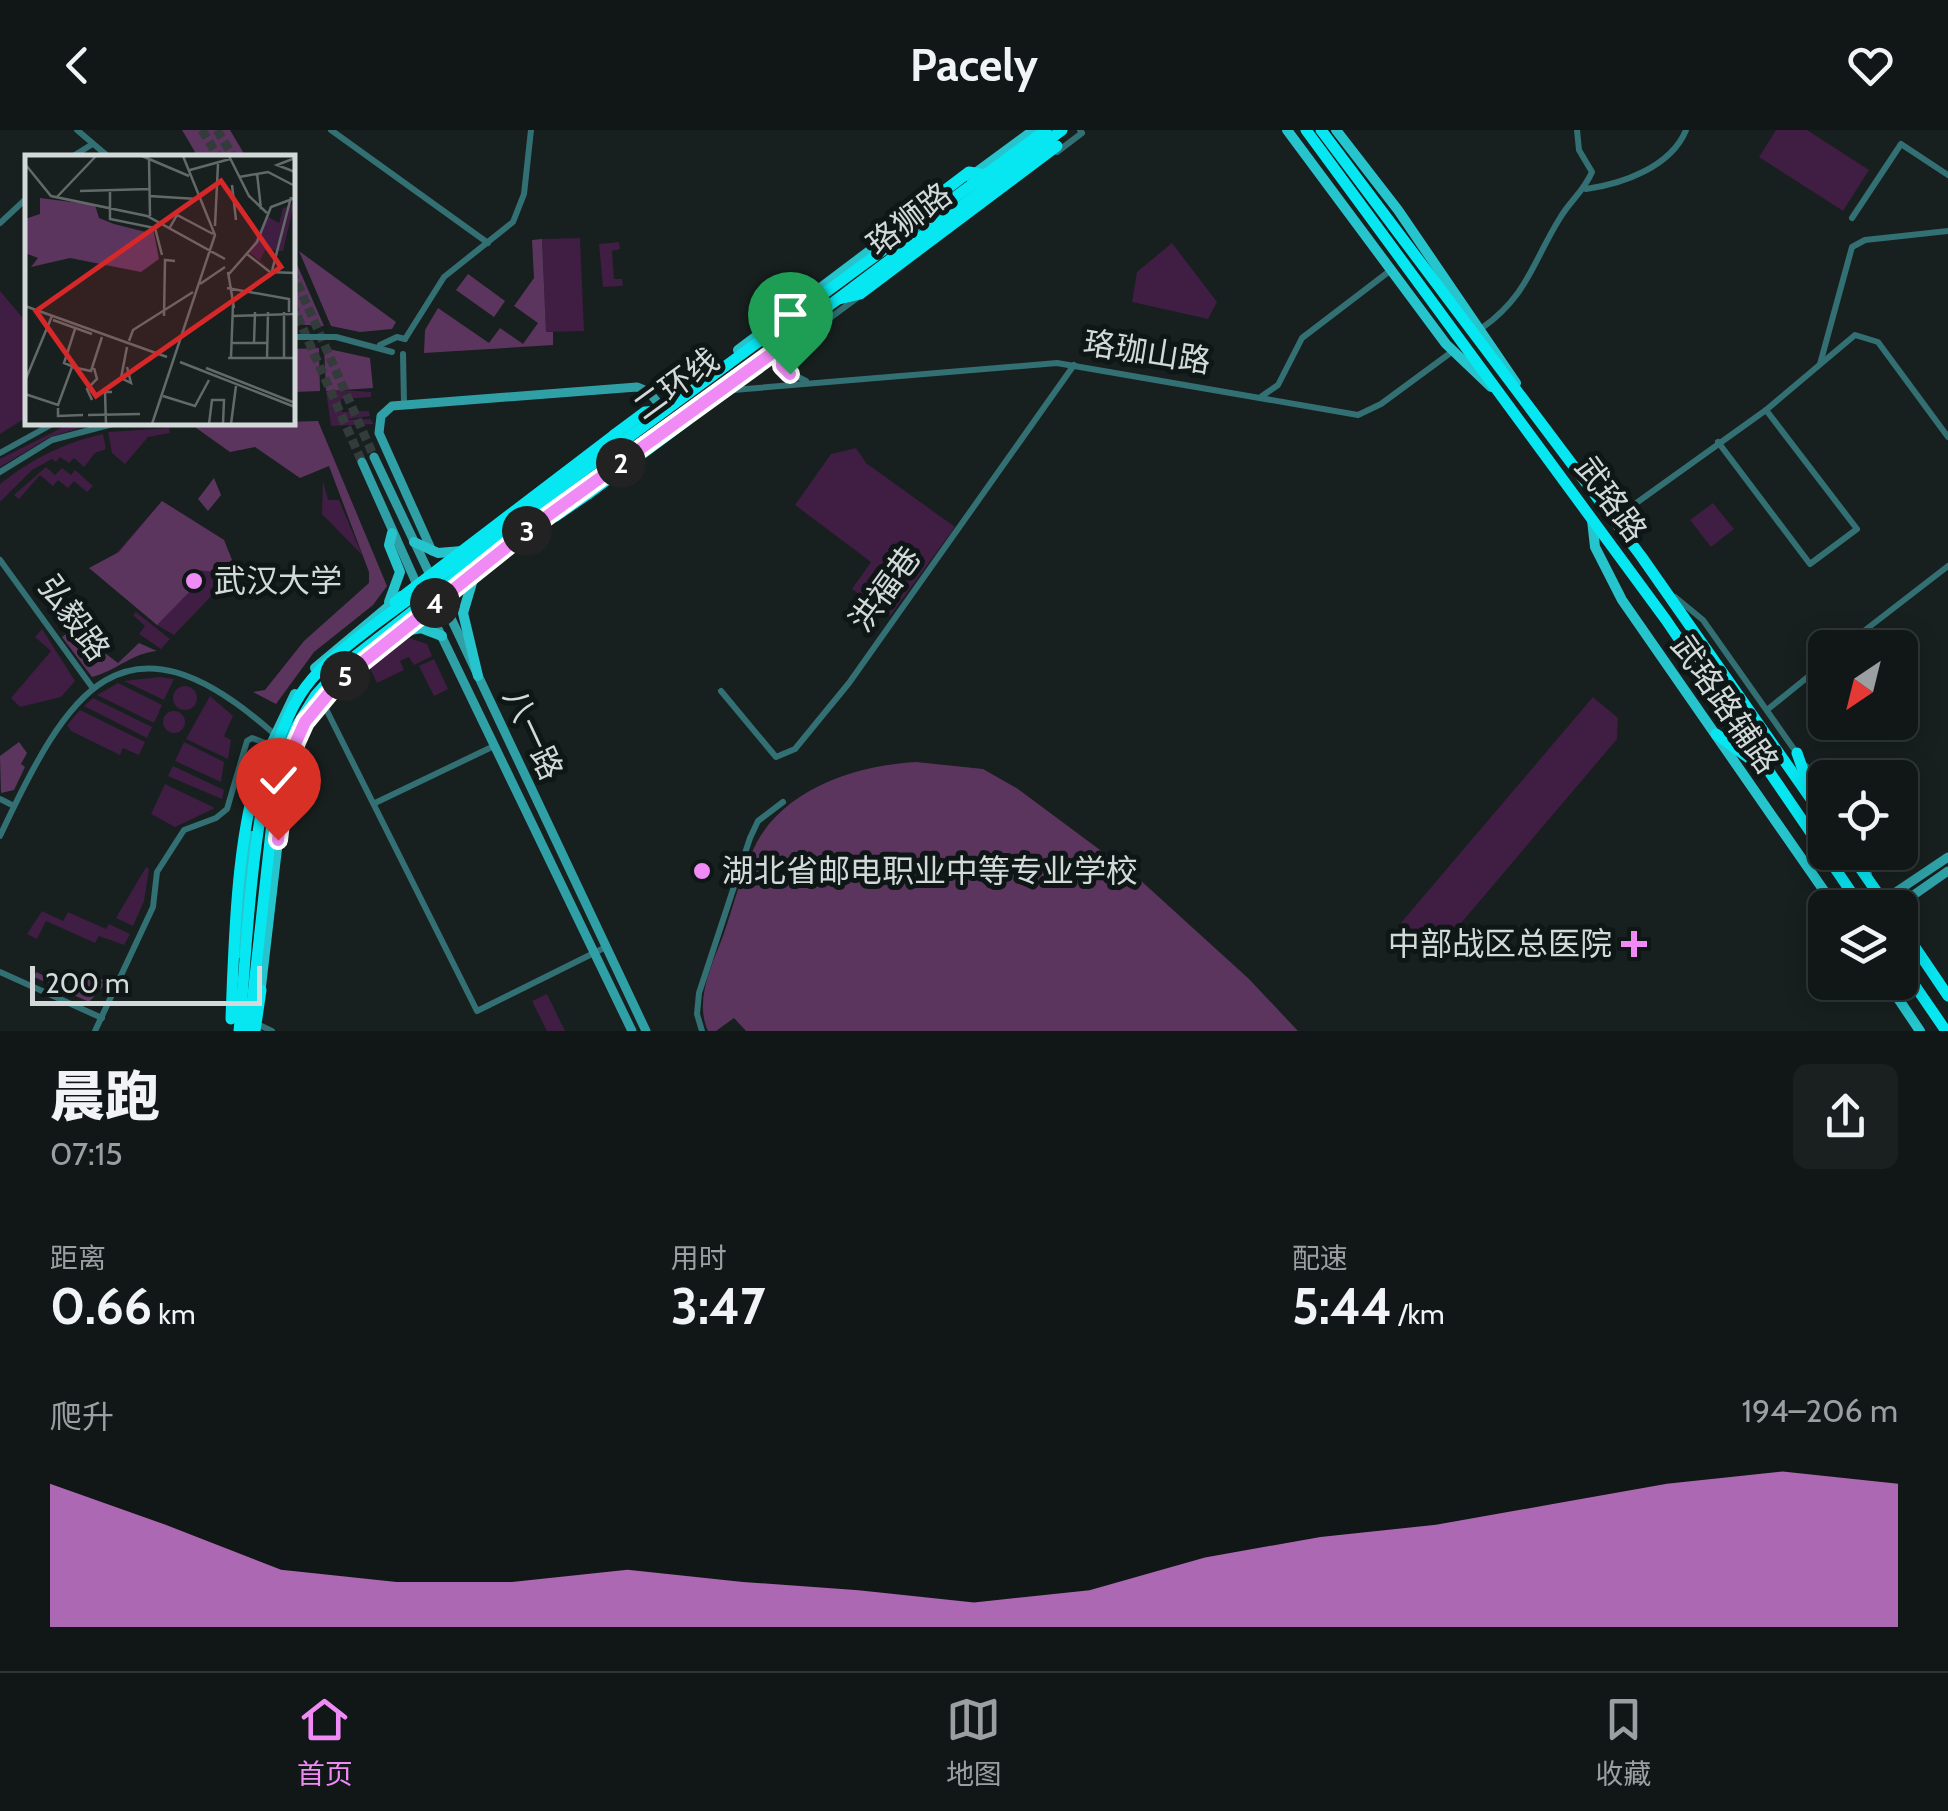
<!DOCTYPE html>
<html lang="zh">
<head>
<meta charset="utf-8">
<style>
  :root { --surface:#111717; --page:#1a2020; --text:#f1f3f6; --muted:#9c9fa1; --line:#303636; --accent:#f08bf5 }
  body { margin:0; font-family:Cabin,"Noto Sans SC",sans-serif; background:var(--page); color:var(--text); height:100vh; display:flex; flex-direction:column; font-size:38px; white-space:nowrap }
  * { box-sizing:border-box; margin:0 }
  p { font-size:32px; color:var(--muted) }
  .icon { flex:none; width:55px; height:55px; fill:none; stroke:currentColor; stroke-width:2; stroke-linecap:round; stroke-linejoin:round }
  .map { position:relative; height:901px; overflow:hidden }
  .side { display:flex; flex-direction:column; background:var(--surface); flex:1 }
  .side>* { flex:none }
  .needle { width:65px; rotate:215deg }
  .buttons { position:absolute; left:1808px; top:500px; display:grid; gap:20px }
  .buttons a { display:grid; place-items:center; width:110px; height:110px; border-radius:15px; background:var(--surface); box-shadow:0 5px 25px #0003,0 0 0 2px var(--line); font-size:50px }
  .scale { position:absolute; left:30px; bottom:25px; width:232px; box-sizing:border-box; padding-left:10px; border:5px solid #d3d9d9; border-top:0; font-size:28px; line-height:35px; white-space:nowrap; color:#d3d9d9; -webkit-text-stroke:8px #0e1616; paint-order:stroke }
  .pin { position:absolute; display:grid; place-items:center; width:85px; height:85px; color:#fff; margin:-102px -42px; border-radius:50% 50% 50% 0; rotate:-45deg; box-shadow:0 0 10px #0007 }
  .pin .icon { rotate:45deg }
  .km { position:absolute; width:50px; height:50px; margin:-25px; border-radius:50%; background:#222; color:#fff; font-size:28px; line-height:50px; text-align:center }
  .round { display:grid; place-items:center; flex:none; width:105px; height:105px; border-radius:15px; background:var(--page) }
  .head { display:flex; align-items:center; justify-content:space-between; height:170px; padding:0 50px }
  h1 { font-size:55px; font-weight:800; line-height:75px }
  .figures { display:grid; grid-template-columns:repeat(3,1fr); gap:15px; height:170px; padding:10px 50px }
  .figures div { display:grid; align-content:center }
  .figures b { font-size:50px; font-weight:800 }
  .figures small { font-size:28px; font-weight:400 }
  .figures p { font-size:28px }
  .chart { height:280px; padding:20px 50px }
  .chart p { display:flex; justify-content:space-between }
  .chart svg { width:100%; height:180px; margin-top:10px; fill:var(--accent); opacity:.7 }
  header { display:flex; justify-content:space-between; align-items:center; height:130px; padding:0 50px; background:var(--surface); font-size:45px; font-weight:800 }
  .menu { display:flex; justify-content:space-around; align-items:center; height:140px; border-top:2px solid var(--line); background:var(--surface); font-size:28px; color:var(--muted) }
  .menu a { display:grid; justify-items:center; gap:5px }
  .menu .active { color:var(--accent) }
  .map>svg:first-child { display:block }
  .green { fill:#401d42 }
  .forest { fill:#5c355e }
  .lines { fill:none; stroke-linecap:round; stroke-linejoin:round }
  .secondary-tunnel { stroke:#333b3b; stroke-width:9; stroke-dasharray:9 4.5; stroke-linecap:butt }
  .street { stroke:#327074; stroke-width:6 }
  .secondary { stroke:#30a0a7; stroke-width:9 }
  .primary { stroke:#26c5ce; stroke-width:10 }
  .highway { stroke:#07e7f2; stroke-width:11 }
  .highway-bridge { stroke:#07e7f2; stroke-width:11 }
  .route-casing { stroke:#fff; stroke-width:20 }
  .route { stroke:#f08bf5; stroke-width:12 }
  .poi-dot { fill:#f08bf5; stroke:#0e1616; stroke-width:4 }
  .labels { text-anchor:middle; stroke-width:10; stroke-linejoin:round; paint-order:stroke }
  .street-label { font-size:32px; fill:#d3d9d9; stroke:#0e1616 }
  .poi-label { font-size:32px; fill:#d3d9d9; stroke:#0e1616; text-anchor:start }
  .inset-road { fill:none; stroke:#626969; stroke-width:2.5 }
  .view { fill:#d62828; fill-opacity:0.15; stroke:#d62828; stroke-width:5 }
  .inset-edge { fill:none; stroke:#d3d9d9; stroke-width:5 }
</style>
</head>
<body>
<header><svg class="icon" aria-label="back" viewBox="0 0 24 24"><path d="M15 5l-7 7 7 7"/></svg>Pacely<svg class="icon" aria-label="heart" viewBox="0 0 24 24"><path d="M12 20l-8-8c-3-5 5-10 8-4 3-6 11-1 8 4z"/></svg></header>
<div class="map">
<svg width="1948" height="901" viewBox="0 0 1948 901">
  <rect width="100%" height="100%" fill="#171f1f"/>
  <g class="green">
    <path d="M1776,0H1807L1869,40L1843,81L1759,27Z"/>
    <path d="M580,108L584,201L546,202L542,109Z"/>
    <path d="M619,112L620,119L612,121L614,149H622L623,156L603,157L599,114Z"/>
    <path d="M1172,113L1217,172L1208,189L1132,172L1137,142Z"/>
    <path d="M0,161L28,194L27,287L0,304Z"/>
    <path d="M340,260L371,262V267L341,269L342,282L369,281L370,286L342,290L370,289L374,294L331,296L326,261Z"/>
    <path d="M71,293H96L50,307L0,337V329Z"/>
    <path d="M169,298L170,303L148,307L125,334L112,323L108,302Z"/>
    <path d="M103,304L106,319L95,323L84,337L74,328L69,333L60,327L56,332L52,329L32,340L0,372V354C32,329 63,313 103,304Z"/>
    <path d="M856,318L866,333L955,397L890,486L852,459L871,432L795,375L831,324Z"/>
    <path d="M46,337L55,345L62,338L71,345L75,340L93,356L87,362L74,351L68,358L58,350L53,356L40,345L19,369L14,365Z"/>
    <path d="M323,351L328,370H339L362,425L322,384Z"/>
    <path d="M162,371L224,410L236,440L174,505L157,495L114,426Z"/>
    <path d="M1713,373L1734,399L1711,417L1690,390Z"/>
    <path d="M136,482L170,509L161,519L139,504L145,496L133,485Z"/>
    <path d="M42,499L75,551L61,567L20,577L11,568L51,521L35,507Z"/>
    <path d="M409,508L427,514L432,526L414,535L409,527L400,531L404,540L377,553L369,536Z"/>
    <path d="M434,529L448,559L434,566L419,536Z"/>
    <path d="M159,547L174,549L164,570L124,551Z"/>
    <path d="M118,553L162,575L154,593L97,565Z"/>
    <circle cx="185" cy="568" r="12"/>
    <path d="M210,566L233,586L224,606L231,610L228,629L186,609Z"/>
    <path d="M1593,567L1618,588L1617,609L1429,831L1394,801Z"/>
    <path d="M93,568L152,597L147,608L84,576Z"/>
    <path d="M80,580L145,612L139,625L123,618L120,625L71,601L67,595Z"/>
    <circle cx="174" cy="592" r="11"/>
    <path d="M184,612L224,632L221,652L175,631Z"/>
    <path d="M173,636L224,660L222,669L168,646Z"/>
    <path d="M165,654L215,678L175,697L151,684Z"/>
    <path d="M146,737L149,739L144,771L133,796L116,788Z"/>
    <path d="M42,781L63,791L68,782L106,799L109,794L130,804L124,815L99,806L95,813L46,791L37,809L27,804Z"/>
    <path d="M547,864L565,901H547L532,871Z"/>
  </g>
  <g class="forest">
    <path d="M182,0H230L246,27H198Z"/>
    <path d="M542,109L546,202H553V215L424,223L425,200L438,178L489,213L500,198L523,214L538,193L514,176L534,148L532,110Z"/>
    <path d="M299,121L396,192L392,199L360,202L331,196Z"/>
    <path d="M292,123L324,196L293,194Z"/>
    <path d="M468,144L505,171L494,187L456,160Z"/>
    <path d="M319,218L320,261L293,262V219Z"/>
    <path d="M324,218L370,228L373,258L326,261Z"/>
    <path d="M318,291L387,456L373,475L314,522L276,574L253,562L265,560L304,511L369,453V442L329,336L300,348L255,317L230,322L192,295Z"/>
    <path d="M214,348L221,365L208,381L198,369Z"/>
    <path d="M162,371L224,410L236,440L234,444L198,440L199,452L157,495L89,438L119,422Z"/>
    <path d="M73,499L118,533L139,513L157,521C132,523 116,541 92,547L62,507Z"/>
    <path d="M19,612L27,623L21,634L25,637L14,660L1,663L0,626Z"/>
    <path d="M916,632L983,639L1018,659L1139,749L1249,849L1298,901H746L734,888L716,901H708C694,870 712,835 723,806C734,775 742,740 757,712C787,657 859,635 916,632Z"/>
    <path d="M36,842L78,861L87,842L107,852L89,872L34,847Z"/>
  </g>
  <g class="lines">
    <g class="secondary-tunnel">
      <path d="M202,0L219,28"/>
      <path d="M217,0L234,28"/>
      <path d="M292,141L374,327"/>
      <path d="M292,174L362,332"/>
    </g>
    <g class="street">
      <path d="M77,0L110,28"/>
      <path d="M331,0L488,113"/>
      <path d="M1057,22L1082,3L1080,0"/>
      <path d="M70,28L91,15"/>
      <path d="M1586,59C1622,54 1671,37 1686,0"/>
      <path d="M1852,88L1901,14L1948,45"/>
      <path d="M0,93L28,67"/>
      <path d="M1482,198C1528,165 1532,133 1560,88C1570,71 1584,61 1592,42L1579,20L1577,0"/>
      <path d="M292,207H336L392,222"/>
      <path d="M405,209L444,147L513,92L524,64L531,0"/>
      <path d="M380,215L397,207L405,209"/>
      <path d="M781,223L784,240L806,251"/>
      <path d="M403,224L404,273"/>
      <path d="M781,224L857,168"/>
      <path d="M1820,234L1852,117L1865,110L1948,101"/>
      <path d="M721,261L1057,233L1358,285L1381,274L1453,221"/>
      <path d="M1262,266L1278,255L1302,208L1391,140"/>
      <path d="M1718,312L1810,434L1857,399L1766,280"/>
      <path d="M0,323L56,292"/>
      <path d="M0,342L52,310L120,292"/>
      <path d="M1614,389L1766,280L1855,205L1878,212L1948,307"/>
      <path d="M0,430L92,557"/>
      <path d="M1675,467L1703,490L1796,622"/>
      <path d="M1842,518L1948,436"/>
      <path d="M721,561L776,627L795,619L849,553L1074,235"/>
      <path d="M323,573L477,881L606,817"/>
      <path d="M1767,580L1825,533"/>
      <path d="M1806,636L1825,664"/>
      <path d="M0,669L14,676"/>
      <path d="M375,673L494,616"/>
      <path d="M0,706C67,563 122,469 273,603"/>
      <path d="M1863,722L1869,743"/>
      <path d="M0,842L102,888"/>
      <path d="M257,894L272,901"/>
      <path d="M95,901L153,777L157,742L184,700L216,688L227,679L247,611L252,608L268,614"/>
      <path d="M702,901L697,884L699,863L750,708L758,691L783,672"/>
    </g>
    <g class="secondary">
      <path d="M374,327L431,447"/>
      <path d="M362,332L418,457"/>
      <path d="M432,421L379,303L381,286L392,276L637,257L649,262L662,278"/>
      <path d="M440,465L646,901"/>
      <path d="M427,476L632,901"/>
      <path d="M1872,778L1948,727"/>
      <path d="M1895,778L1948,741"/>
    </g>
    <g class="primary">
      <path d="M1287,0L1446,214L1491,257"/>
      <path d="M1336,0L1398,80L1516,253"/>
      <path d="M970,47L1034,0"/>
      <path d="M738,220L896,101"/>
      <path d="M1592,390L1595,417L1622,470L1836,778"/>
      <path d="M414,412L438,423L462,421"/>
      <path d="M474,446L463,483L478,546"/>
      <path d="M389,472L400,442L389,415L392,403"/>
      <path d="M405,501L421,498L442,506"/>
      <path d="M315,538L401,466"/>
      <path d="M266,625L295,564"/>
      <path d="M239,823L252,706"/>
      <path d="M1887,852L1920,901"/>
      <path d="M260,865L285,650L299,603L354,537L504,418"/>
    </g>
    <g class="highway">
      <path d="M1306,0L1666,490L1862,778"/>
      <path d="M1321,0L1641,426L1825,689"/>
      <path d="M985,45L1046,0"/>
      <path d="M891,106L932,70"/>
      <path d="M761,227L1062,0"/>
      <path d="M614,305L645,282L659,281"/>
      <path d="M542,389L556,386L588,364"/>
      <path d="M1716,604L1761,637"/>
      <path d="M1797,623L1809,657"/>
      <path d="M1849,722L1888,778"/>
      <path d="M1900,795L1948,866"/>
      <path d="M1900,834L1946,901"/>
      <path d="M255,901L261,860"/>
    </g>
    <g class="highway-bridge">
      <path d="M932,70L969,42L985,45"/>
      <path d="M839,169L860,164L1057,16"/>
      <path d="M588,364L686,291"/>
      <path d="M395,472L614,305"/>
      <path d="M231,889C234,813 236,687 268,619"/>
      <path d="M239,901C249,805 250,645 300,565C319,535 350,514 378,492L985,45"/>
      <path d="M249,901L277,647L296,597L315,566L341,537L480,429L761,227"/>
    </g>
  </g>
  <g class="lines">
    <g class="route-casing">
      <path id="route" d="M278,710L285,650L296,612L305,592L339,551L524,403L782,216V236L790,244"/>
    </g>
    <use href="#route" class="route"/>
  </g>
  <g class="poi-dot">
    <circle cx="194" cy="451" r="10"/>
    <circle cx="702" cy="741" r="10"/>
    <path d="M1629 799h10v10h10v10h-10v10h-10v-10h-10v-10h10z"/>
  </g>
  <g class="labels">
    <g class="street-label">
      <text transform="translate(909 89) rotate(-37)" y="11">珞狮路</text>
      <text transform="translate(1147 222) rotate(9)" y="11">珞珈山路</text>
      <text transform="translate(676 254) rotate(-36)" y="11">二环线</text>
      <text transform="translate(1611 369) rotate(54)" y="11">武珞路</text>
      <text transform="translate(885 459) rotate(-54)" y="11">洪福巷</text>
      <text transform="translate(74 488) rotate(54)" y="11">弘毅路</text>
      <text transform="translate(1725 574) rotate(55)" y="11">武珞路辅路</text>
      <text transform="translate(533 604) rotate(65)" y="11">八一路</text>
    </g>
    <g class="poi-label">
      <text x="214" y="462">武汉大学</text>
      <text x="722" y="752">湖北省邮电职业中等专业学校</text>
      <text x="1612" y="825" text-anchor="end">中部战区总医院</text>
    </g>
  </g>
  <g transform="translate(25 25)">
    <rect width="270" height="270" fill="#171f1f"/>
    <path d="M269,49L258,96L240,95L235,105L244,114L224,97L242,61L254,68L258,53Z" fill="#401d42"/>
    <path d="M15,43L70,50L74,63L89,69L121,77L128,73L134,104L116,117L45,103L6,112L13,103L0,98V64L15,59Z" fill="#5c355e"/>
    <path class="inset-road" d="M117,1L164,21M204,1L224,41L242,58M270,3L252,10L270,17M124,4L125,61M0,9L26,41L122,61L200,104M165,15L205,4M232,18L236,54M214,22L243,17L268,30M207,30L211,65M85,35V64L130,73L137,100M55,36L124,34M124,41L172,44M31,43L71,1M190,71L193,9M144,74L152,60L188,79M222,99L245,117L270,118M247,116L266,42M203,117L209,153M204,119L232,87L246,52L270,43M175,129L200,112M202,133L264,144V157M0,151L142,202M139,161L140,105L150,106M207,161L270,159M28,165L67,179M104,186L108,175L168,137M206,188H242M229,188L230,157M206,202L208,150M203,203H270M242,204L243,157M259,204V157M155,207L270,252M49,212L39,208L50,174M102,212L106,228L96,223L102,192M181,213L270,248M0,226L27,161M0,239L33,250L47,212L66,216L77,182M138,241L170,251L184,225M67,245L62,234L72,224L69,213M187,245H199L198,269H184ZM33,253V261L58,260M63,260L115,259M81,269L80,237H87M127,269L190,80L158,1M206,269L211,231"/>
    <path class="view" d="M196,26L256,112L71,241L11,156Z"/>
    <rect width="270" height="270" class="inset-edge"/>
  </g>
</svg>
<div class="buttons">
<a><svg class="needle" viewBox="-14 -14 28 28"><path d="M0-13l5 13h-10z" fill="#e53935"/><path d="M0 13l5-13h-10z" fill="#9c9fa1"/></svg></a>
<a><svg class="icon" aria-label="locate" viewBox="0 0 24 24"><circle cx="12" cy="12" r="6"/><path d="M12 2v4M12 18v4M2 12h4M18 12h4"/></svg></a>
<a><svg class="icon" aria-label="layers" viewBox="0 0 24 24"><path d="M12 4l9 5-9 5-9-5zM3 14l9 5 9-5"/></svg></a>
</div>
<div class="scale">200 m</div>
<div class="pin" style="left:790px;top:244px;background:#1e9e55"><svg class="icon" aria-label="arrive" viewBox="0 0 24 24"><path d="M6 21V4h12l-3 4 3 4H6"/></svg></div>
<div class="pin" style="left:278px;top:710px;background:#d93025"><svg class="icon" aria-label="check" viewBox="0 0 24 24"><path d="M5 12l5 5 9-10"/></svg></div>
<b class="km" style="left:621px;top:333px">2</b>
<b class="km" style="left:527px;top:401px">3</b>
<b class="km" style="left:435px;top:473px">4</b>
<b class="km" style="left:345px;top:546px">5</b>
</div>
<section class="side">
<div class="head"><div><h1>晨跑</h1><p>07:15</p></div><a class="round"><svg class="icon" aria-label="share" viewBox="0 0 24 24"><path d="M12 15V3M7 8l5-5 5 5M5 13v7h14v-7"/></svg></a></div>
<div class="figures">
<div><p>距离</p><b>0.66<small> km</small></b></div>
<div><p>用时</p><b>3:47</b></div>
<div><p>配速</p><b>5:44<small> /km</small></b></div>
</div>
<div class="chart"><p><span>爬升</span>194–206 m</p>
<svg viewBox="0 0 160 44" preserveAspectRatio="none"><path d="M0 44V9L10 19L20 30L30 33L40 33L50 30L60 33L70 35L80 38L90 35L100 27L110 22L120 19L130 14L140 9L150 6L160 9V44z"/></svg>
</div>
</section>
<nav class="menu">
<a class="active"><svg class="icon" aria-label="home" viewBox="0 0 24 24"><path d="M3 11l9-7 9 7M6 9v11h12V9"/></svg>首页</a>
<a><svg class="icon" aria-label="map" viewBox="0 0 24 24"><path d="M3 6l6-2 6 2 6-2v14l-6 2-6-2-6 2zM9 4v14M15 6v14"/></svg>地图</a>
<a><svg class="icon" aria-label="saved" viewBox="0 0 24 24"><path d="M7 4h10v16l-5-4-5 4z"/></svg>收藏</a>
</nav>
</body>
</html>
